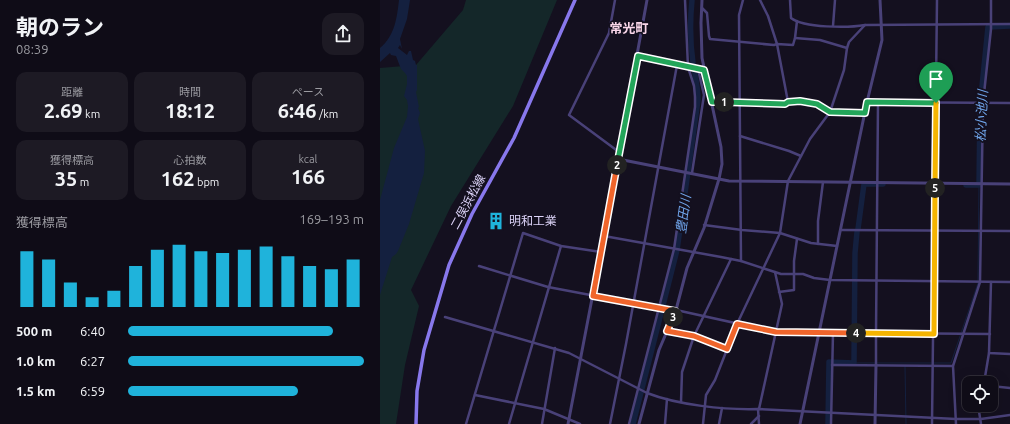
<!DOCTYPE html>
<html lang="ja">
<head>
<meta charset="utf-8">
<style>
  :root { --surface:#0f0c17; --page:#1d1a24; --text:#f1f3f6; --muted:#9b9ba1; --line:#2f2c36; --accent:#1fb3db }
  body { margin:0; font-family:Ubuntu,"Noto Sans JP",sans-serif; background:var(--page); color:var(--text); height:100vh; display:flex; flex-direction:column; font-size:15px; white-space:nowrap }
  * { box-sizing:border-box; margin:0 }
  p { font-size:13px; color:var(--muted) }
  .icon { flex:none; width:22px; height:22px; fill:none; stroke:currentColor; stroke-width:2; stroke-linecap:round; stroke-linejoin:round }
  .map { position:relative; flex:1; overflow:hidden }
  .sheet { display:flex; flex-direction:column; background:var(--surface); width:380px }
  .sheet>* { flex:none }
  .fabs { position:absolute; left:582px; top:376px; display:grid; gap:8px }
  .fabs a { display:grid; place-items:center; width:36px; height:36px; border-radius:8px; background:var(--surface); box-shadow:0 4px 16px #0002,0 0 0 1px var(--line); font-size:20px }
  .pin { position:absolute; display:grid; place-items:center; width:34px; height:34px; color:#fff; margin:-41px -17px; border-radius:50% 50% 50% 0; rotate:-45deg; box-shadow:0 0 4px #0007 }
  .pin .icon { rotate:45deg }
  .km { position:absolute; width:20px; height:20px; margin:-10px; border-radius:50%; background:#222; color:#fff; font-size:11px; line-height:20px; text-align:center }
  .round { display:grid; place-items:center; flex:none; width:42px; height:42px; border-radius:12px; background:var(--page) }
  .head { display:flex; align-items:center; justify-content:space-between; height:68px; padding:0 16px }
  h1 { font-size:22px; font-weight:700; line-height:30px }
  .figures { display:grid; grid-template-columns:repeat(3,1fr); gap:6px; height:68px; padding:4px 16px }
  .figures div { display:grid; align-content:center; border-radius:10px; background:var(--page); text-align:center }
  .figures b { font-size:20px; font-weight:700 }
  .figures small { font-size:11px; font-weight:400 }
  .figures p { font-size:11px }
  .chart { height:112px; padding:8px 16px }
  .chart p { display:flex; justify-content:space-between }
  .chart svg { width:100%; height:72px; margin-top:4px; stroke:var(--accent); stroke-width:6 }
  ul { padding:0 16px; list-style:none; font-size:13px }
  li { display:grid; grid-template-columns:64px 48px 1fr; align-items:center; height:30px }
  li i { height:10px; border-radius:5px; background:var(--accent) }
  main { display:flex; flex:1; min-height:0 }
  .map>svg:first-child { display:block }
  .green { fill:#142729 }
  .water { fill:#14203f }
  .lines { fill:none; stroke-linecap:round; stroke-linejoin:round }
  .stream { stroke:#14203f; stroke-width:1 }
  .river { stroke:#14203f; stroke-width:5.5 }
  .minor { stroke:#494178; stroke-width:2.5 }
  .tertiary { stroke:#494178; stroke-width:3 }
  .secondary { stroke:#8878ec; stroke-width:3.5 }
  .split-1-casing { stroke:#fff; stroke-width:8 }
  .split-2-casing { stroke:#fff; stroke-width:8 }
  .split-3-casing { stroke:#fff; stroke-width:8 }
  .split-4-casing { stroke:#fff; stroke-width:8 }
  .split-5-casing { stroke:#fff; stroke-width:8 }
  .split-6-casing { stroke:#fff; stroke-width:8 }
  .split-1 { stroke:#22a559; stroke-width:5 }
  .split-2 { stroke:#22a559; stroke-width:5 }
  .split-3 { stroke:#f0652b; stroke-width:5 }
  .split-4 { stroke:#f0652b; stroke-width:5 }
  .split-5 { stroke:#f5b400; stroke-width:5 }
  .split-6 { stroke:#f5b400; stroke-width:5 }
  .labels { text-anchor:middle; stroke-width:3.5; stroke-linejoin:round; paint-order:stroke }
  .street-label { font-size:12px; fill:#ddd4f9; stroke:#14101f }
  .poi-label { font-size:12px; fill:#ddd4f9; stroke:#14101f; text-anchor:start }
  .neighbourhood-label { font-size:13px; font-weight:bold; fill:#f9d6e9; stroke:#14101f }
  .water-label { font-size:13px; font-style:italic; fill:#70a5eb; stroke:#14101f }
</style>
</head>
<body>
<main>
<section class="sheet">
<div class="head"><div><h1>朝のラン</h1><p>08:39</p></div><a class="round"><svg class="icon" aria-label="share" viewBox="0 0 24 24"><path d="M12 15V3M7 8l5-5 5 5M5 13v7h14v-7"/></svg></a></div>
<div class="figures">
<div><p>距離</p><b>2.69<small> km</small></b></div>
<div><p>時間</p><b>18:12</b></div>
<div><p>ペース</p><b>6:46<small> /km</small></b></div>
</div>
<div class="figures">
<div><p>獲得標高</p><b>35<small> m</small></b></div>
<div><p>心拍数</p><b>162<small> bpm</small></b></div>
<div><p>kcal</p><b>166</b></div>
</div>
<div class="chart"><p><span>獲得標高</span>169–193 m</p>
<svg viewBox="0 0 160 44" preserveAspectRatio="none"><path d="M5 44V10M15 44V15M25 44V29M35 44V38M45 44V34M55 44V19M65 44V9M75 44V6M85 44V10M95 44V11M105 44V9M115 44V7M125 44V13M135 44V19M145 44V21M155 44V15"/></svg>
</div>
<ul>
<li><b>500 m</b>6:40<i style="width:87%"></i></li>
<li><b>1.0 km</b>6:27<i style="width:100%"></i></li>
<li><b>1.5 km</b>6:59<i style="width:72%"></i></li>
</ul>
</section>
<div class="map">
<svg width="630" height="424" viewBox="0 0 630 424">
  <rect width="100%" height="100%" fill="#14101f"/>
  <path class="green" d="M86,0H177L133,106L71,206L31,290L39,306L25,365L16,424H0V68L36,65L83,10Z"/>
  <path class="water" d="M19,0H30L27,19L20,39L22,49L20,45L18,48L27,55L29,51H31L33,60L35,61L36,65H37V90L36,92L39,107L38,108L40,113L38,119L45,151L44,173L29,224L18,251L16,254L12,257L0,295V200L14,148L27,117L28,106L27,100L24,96L27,84V76L25,73L21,69L16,56L11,55L10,53L0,62V48C15,36 17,17 19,0Z"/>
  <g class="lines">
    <g class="stream">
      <path d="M598,280L599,185"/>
      <path d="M474,363H551"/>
      <path d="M554,363H571L598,283"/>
      <path d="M525,366L526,424"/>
    </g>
    <g class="river">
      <path d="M586,185H599L600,106L608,27L630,26"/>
      <path d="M478,229L484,184H503"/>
      <path d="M253,424L297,250L318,100C318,87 315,75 313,63C310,42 310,20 312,0"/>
      <path d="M448,424L449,362L474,363L475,253L477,232"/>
    </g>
    <g class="minor">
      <path d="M235,0L229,33L189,115L239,152"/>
      <path d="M410,0L411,18C424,28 468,28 485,25"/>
      <path d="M322,8L327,13L329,36L330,39L394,45L397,44L388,16L380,0"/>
      <path d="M417,21L415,38L413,45L397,44L408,102L420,101L431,103L437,104L450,112L485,113"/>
      <path d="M453,26L455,0"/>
      <path d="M415,38L440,40L467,48"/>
      <path d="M297,65L324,70"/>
      <path d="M332,102L405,103L408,102"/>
      <path d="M487,102L630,103"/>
      <path d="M498,102L496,333L610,334"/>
      <path d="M360,136L409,151L421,156"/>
      <path d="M312,173L324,95L318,69"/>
      <path d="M324,225L362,230L400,233L431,243L457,246"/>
      <path d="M461,230L630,231"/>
      <path d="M224,236L341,257L361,261L401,274H423L434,278L450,280L630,282"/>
      <path d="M438,244V221L443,182"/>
      <path d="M361,261L359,15L363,0"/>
      <path d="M99,266L168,287L295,311"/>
      <path d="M611,282L609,353L630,354"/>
      <path d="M399,292L414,290V261L417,239"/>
      <path d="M296,310L396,332L453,333L451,424"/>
      <path d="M65,317L189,353L267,393C298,405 344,410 378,409L576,419H601L630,415"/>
      <path d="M287,331L314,336L347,349"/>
      <path d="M453,333H496V365"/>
      <path d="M452,365L573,366"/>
      <path d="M604,383L609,353"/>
      <path d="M611,386L630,388"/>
      <path d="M95,395L164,409L200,424"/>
      <path d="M301,402L302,372L314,336L351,259"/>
      <path d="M598,405L601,424"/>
      <path d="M378,409L379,424"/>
      <path d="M379,409L402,304L395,272"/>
      <path d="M86,424L143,233L181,246L221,252"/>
      <path d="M129,424L181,246"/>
      <path d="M162,424L175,348"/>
      <path d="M230,424L246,344L297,65L258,56"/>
      <path d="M249,424L294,249L315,107V97L314,86L308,67L305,0"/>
      <path d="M285,424L287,399"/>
      <path d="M323,424L326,395L335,380L357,324L400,233L408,181L430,139L450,112L464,70L467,48L469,42L485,25L630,24"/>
      <path d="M339,424L342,408"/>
      <path d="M371,424L379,416"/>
      <path d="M552,424L557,0"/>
      <path d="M576,424L573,366L600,282L603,103L611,29V0"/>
    </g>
    <g class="tertiary">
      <path d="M238,159L349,181L630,184"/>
      <path d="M188,424L224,236L267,0"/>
      <path d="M259,424L279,350L296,310L307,268L324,228L339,179L342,164L341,147L322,58L321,23L322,0"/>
      <path d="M420,424L487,102L502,40L500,0"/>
      <path d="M495,424L496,365"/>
    </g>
    <path class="secondary" d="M36,424L37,391L44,350L69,265L92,214L134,138L195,0"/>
  </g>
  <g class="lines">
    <g class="split-1-casing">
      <path id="split-1" d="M344,102L405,104L408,102L420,101L437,104L450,112L485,113L487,102L556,103"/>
    </g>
    <g class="split-2-casing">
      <path id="split-2" d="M237,165L258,56L324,70L332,102H344"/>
    </g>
    <g class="split-3-casing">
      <path id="split-3" d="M237,165L213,296L295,311L293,317"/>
    </g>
    <g class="split-4-casing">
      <path id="split-4" d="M293,317L287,331L314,336L347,349L357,324L396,332L476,333"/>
    </g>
    <g class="split-5-casing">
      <path id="split-5" d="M476,333L554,334L555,188"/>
    </g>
    <g class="split-6-casing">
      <path id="split-6" d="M555,188L556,103"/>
    </g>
    <use href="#split-1" class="split-1"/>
    <use href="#split-2" class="split-2"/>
    <use href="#split-3" class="split-3"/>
    <use href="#split-4" class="split-4"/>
    <use href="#split-5" class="split-5"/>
    <use href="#split-6" class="split-6"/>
  </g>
  <defs>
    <g id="building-bare" transform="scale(1.38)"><path d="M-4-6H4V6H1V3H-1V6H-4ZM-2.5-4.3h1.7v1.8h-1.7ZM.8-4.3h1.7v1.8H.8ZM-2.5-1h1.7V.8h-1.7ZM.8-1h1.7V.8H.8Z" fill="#1fb3db" stroke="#14101f" stroke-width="2.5" paint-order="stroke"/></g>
  </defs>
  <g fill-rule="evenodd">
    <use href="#building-bare" x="116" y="221"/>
  </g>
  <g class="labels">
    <g class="street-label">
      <text transform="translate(88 202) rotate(-62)" y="4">二俣浜松線</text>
    </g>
    <g class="poi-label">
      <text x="129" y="225">明和工業</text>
    </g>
    <g class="neighbourhood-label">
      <text x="249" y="33">常光町</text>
    </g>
    <g class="water-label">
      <text transform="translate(601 116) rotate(-87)" y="5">松小池川</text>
      <text transform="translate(303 214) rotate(-82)" y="5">豊田川</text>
    </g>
  </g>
</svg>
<div class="fabs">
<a><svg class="icon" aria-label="locate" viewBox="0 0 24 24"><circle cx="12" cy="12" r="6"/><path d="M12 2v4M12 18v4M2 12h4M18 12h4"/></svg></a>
</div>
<div class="pin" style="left:556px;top:103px;background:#1e9e55"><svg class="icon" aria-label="arrive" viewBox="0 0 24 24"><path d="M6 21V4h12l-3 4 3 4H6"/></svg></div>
<b class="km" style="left:344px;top:102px">1</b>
<b class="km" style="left:237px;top:165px">2</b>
<b class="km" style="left:293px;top:317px">3</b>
<b class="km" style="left:476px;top:333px">4</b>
<b class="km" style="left:555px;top:188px">5</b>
</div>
</main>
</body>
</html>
